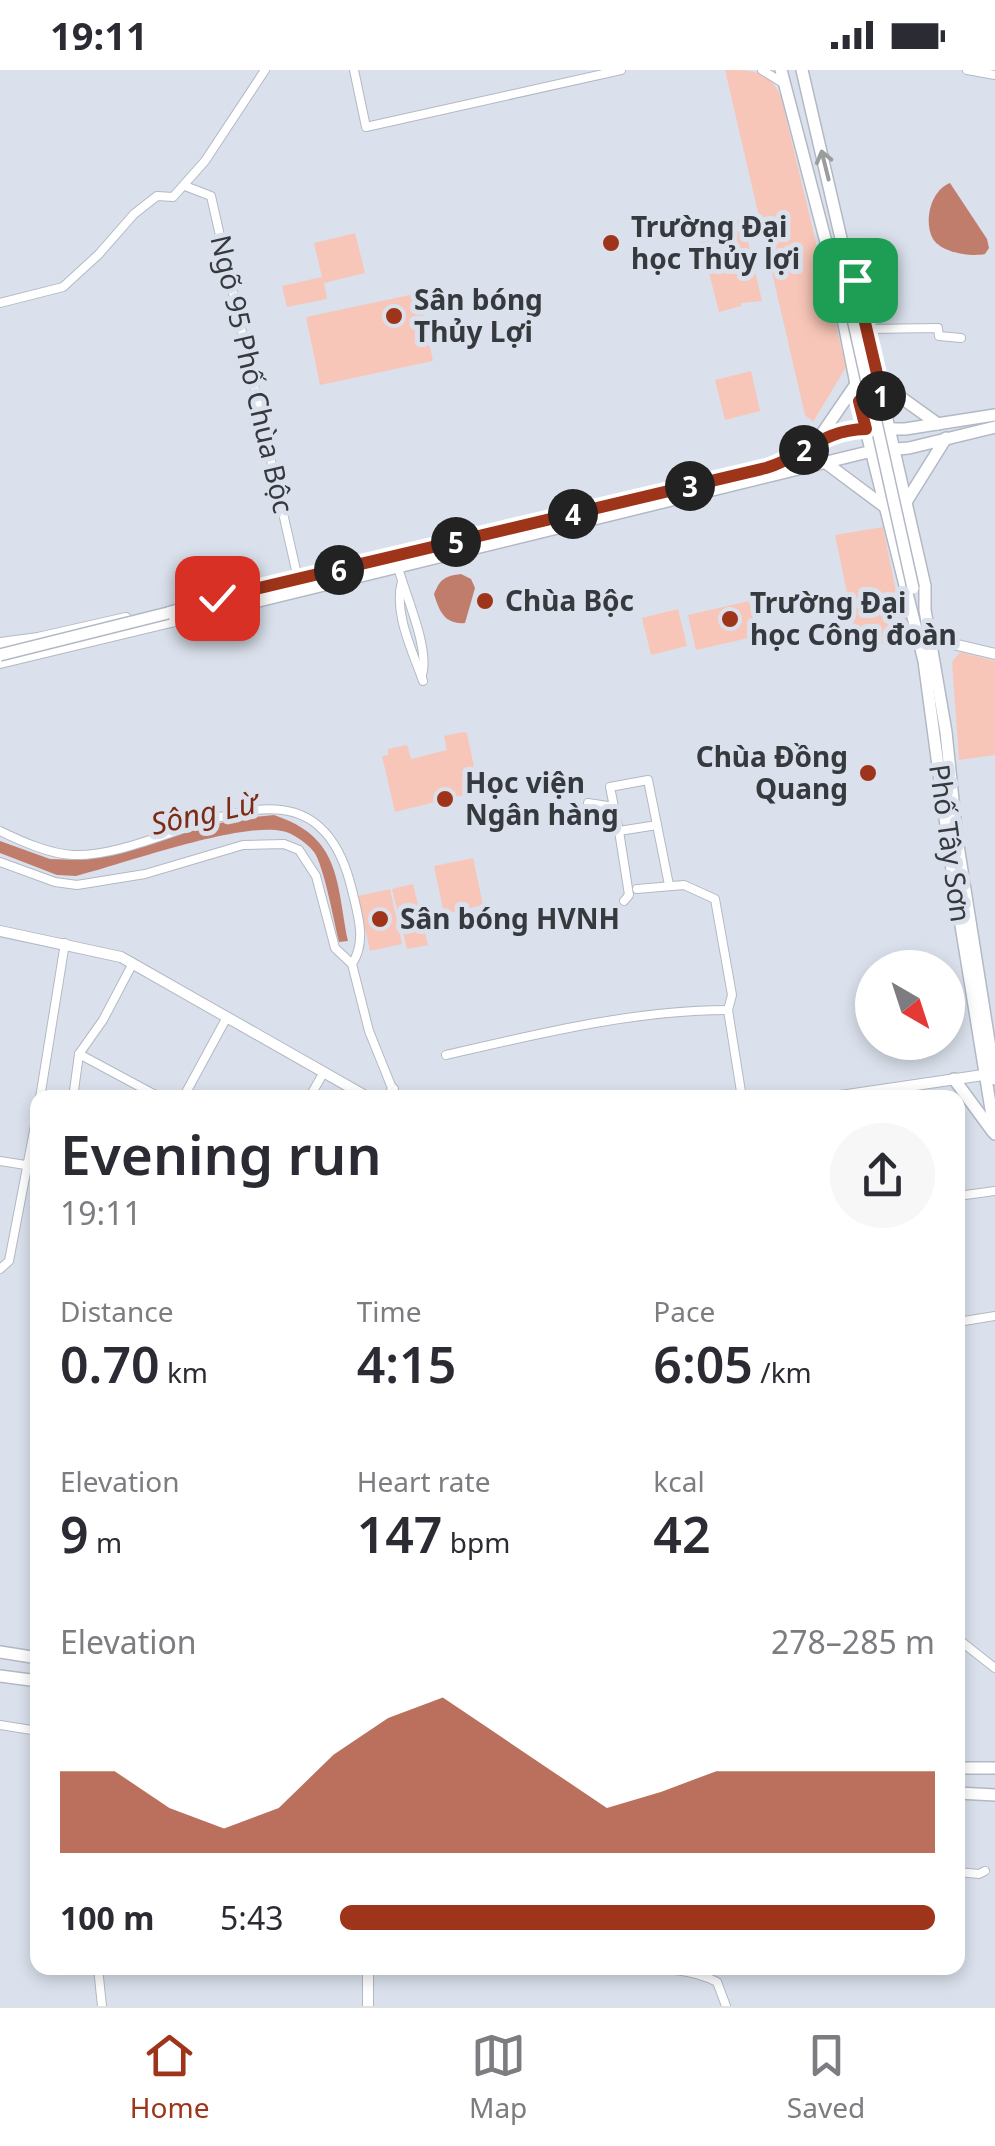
<!DOCTYPE html>
<html lang="en">
<head>
<meta charset="utf-8">
<style>
  :root { --surface:#fff; --page:#f7f7f7; --text:#2b2b33; --muted:#7c7c81; --line:#e1e1e2; --accent:#9e351a }
  body { margin:0; font-family:"Noto Sans",sans-serif; background:var(--page); color:var(--text); height:100vh; display:flex; flex-direction:column; font-size:38px; white-space:nowrap }
  * { box-sizing:border-box; margin:0 }
  p { font-size:32px; color:var(--muted) }
  .icon { flex:none; width:55px; height:55px; fill:none; stroke:currentColor; stroke-width:2; stroke-linecap:round; stroke-linejoin:round }
  .map { position:relative; flex:1; overflow:hidden }
  .panel { position:absolute; left:30px; top:1020px; width:935px; height:885px; display:flex; flex-direction:column; background:var(--surface); border-radius:20px; box-shadow:0 5px 15px #0003 }
  .panel>* { flex:none }
  .needle { width:65px; rotate:141deg }
  .buttons { position:absolute; left:855px; top:880px; display:grid; gap:20px }
  .buttons a { display:grid; place-items:center; width:110px; height:110px; border-radius:50%; background:var(--surface); box-shadow:0 5px 15px #0003; font-size:50px }
  .pin { position:absolute; display:grid; place-items:center; width:85px; height:85px; color:#fff; margin:-42px; border-radius:20px; box-shadow:0 5px 15px #0006 }
  .km { position:absolute; width:50px; height:50px; margin:-25px; border-radius:50%; background:#222; color:#fff; font-size:28px; line-height:50px; text-align:center }
  .round { display:grid; place-items:center; flex:none; width:105px; height:105px; border-radius:52px; background:var(--page) }
  .summary { display:flex; align-items:center; justify-content:space-between; height:170px; padding:0 30px }
  h1 { font-size:55px; font-weight:600; line-height:75px }
  .figures { display:grid; grid-template-columns:repeat(3,1fr); gap:15px; height:170px; padding:10px 30px }
  .figures div { display:grid; align-content:center }
  .figures b { font-size:50px; font-weight:600 }
  .figures small { font-size:28px; font-weight:400 }
  .figures p { font-size:28px }
  .chart { height:280px; padding:20px 30px }
  .chart p { display:flex; justify-content:space-between }
  .chart svg { width:100%; height:180px; margin-top:10px; fill:var(--accent); opacity:.7 }
  ul { padding:0 30px; list-style:none; font-size:32px }
  li { display:grid; grid-template-columns:160px 120px 1fr; align-items:center; height:75px }
  li i { height:25px; border-radius:12px; background:var(--accent) }
  .status { display:flex; justify-content:space-between; align-items:center; height:70px; padding:0 50px; background:var(--surface); direction:ltr }
  .status svg { height:28px; fill:currentColor }
  .tabs { display:flex; justify-content:space-around; align-items:center; height:140px; border-top:2px solid var(--line); background:var(--surface); font-size:28px; color:var(--muted) }
  .tabs a { display:grid; justify-items:center; gap:5px }
  .tabs .current { color:var(--accent) }
  .map>svg:first-child { display:block }
  .green { fill:#f8c6b8 }
  .water { fill:#c17d6c }
  .lines { fill:none; stroke-linecap:round; stroke-linejoin:round }
  .street-casing { stroke:#b2b9c4; stroke-width:10 }
  .secondary-casing { stroke:#b2b9c4; stroke-width:12 }
  .primary-casing { stroke:#b2b9c4; stroke-width:14 }
  .street { stroke:#fff; stroke-width:8 }
  .secondary { stroke:#fff; stroke-width:10 }
  .primary { stroke:#fff; stroke-width:11 }
  .primary-bridge-casing { stroke:#b2b9c4; stroke-width:14; stroke-linecap:butt }
  .primary-bridge { stroke:#fff; stroke-width:11 }
  .oneway { stroke:#9a9c9e }
  .route-casing { stroke:#fff; stroke-width:20 }
  .route { stroke:#9e351a; stroke-width:12 }
  .poi-dot { fill:#9e351a; stroke:#dae1ec; stroke-width:4 }
  .labels { text-anchor:middle; stroke-width:10; stroke-linejoin:round; paint-order:stroke }
  .poi-label { font-size:28px; font-weight:bold; fill:#36393d; stroke:#dae1ec; text-anchor:start }
  .street-label { font-size:28px; fill:#36393d; stroke:#dae1ec }
  .water-label { font-size:30px; font-style:italic; fill:#7e2b16; stroke:#dae1ec }
</style>
</head>
<body>
<div class="status"><b>19:11</b><svg viewBox="0 0 49 12"><path d="M0 12V9h3v3zM5 12V6h3v6zM10 12V3h3v9zM15 12V0h3v12zM26 1h20v11H26zM47 4h2v5h-2z"/></svg></div>
<div class="map">
<svg width="995" height="1936" viewBox="0 0 995 1936">
  <rect width="100%" height="100%" fill="#dae1ec"/>
  <g class="green">
    <path d="M725,0C755,0 768,0 781,27L846,297L813,352L805,345Z"/>
    <path d="M743,149L762,231L741,233V236L719,242L698,159Z"/>
    <path d="M355,163L365,203L324,213L327,229L287,237L282,216L322,207L314,173Z"/>
    <path d="M419,223L433,291L320,315L306,247Z"/>
    <path d="M751,301L760,341L725,350L715,310Z"/>
    <path d="M883,457L897,526L902,531L910,566L859,580L835,465Z"/>
    <path d="M749,531L757,566L696,580L688,545Z"/>
    <path d="M678,539L687,576L651,585L642,548Z"/>
    <path d="M960,582L995,591V685L959,690L952,592Z"/>
    <path d="M463,662L467,663L479,721L395,742L382,686L388,685V679L407,675L411,689L447,680L444,666Z"/>
    <path d="M473,788L483,835L444,844L434,796Z"/>
    <path d="M413,814L428,875L407,879L392,819Z"/>
    <path d="M390,819L402,874L370,881L358,826Z"/>
  </g>
  <g class="water">
    <path d="M950,113L987,169L989,178L985,184C971,187 942,183 933,169C923,151 931,120 950,113Z"/>
    <path d="M461,504L471,509L475,518L465,553C445,555 439,541 434,524C440,509 445,506 461,504Z"/>
    <path d="M274,745C341,767 336,811 348,871L339,872C334,852 324,796 314,782C307,773 293,763 282,761C239,752 123,794 76,806L57,805L0,783V771L50,789L82,790L236,749Z"/>
  </g>
  <g class="lines">
    <g class="street-casing">
      <g id="street">
        <path d="M354,0L366,57L621,0"/>
        <path d="M762,0L783,13"/>
        <path d="M967,0L995,5"/>
        <path d="M185,116L211,126L298,509"/>
        <path d="M0,233L63,217L99,184L134,144L157,126L173,127L205,91L265,0"/>
        <path d="M866,259L938,258L939,266L961,268"/>
        <path d="M398,497C405,525 430,578 422,605"/>
        <path d="M402,511C393,543 413,582 423,611"/>
        <path d="M588,733L614,737L619,761L657,755"/>
        <path d="M614,737L610,717L648,710L669,815"/>
        <path d="M0,761C21,771 49,784 73,785C168,789 314,659 352,820C358,845 367,871 352,894"/>
        <path d="M619,761L629,825L624,831"/>
        <path d="M0,792L55,812L77,815L145,804L243,775L284,774L299,780L316,806L335,878L352,894L369,961L396,1028"/>
        <path d="M637,819L684,815L715,829L732,925L728,940L742,1028"/>
        <path d="M79,984L161,1028"/>
        <path d="M446,985C537,964 634,940 728,940"/>
        <path d="M40,1028L65,873"/>
        <path d="M73,1028L79,984L103,950L133,893"/>
        <path d="M183,1028L227,947"/>
        <path d="M309,1028L324,1002"/>
        <path d="M0,1091L38,1097"/>
        <path d="M958,1126L995,1121"/>
        <path d="M0,1199L9,1191L38,1040"/>
        <path d="M958,1252L995,1246"/>
        <path d="M958,1569L995,1598"/>
        <path d="M0,1655L38,1661"/>
        <path d="M958,1802L979,1804L985,1801"/>
        <path d="M98,1898L102,1936"/>
        <path d="M615,1898C649,1899 687,1896 717,1912L726,1936"/>
      </g>
    </g>
    <g class="secondary-casing">
      <g id="secondary">
        <path d="M932,569L995,584"/>
        <path d="M0,573L38,568L126,548"/>
        <path d="M0,593L196,546"/>
        <path d="M0,861L121,887L369,1028"/>
        <path d="M388,1028L393,1019"/>
        <path d="M827,1028L990,1004"/>
        <path d="M368,1898V1936"/>
      </g>
    </g>
    <g class="primary-casing">
      <g id="primary">
        <path d="M781,0L833,199L862,344L924,591L952,800L995,1064"/>
        <path d="M802,0L846,190L847,222"/>
        <path d="M846,190L855,209L925,516V540L946,662L957,769L995,1009"/>
        <path d="M878,311L938,354"/>
        <path d="M819,368L856,314"/>
        <path d="M826,393L885,437"/>
        <path d="M906,432L946,368"/>
        <path d="M168,543L217,528L767,398L782,394L817,370L849,359H905L995,345"/>
        <path d="M172,544L197,546L872,381L909,378L995,357"/>
        <path d="M954,1009L993,1062"/>
        <path d="M0,1582L38,1588"/>
        <path d="M0,1606L38,1611"/>
        <path d="M958,1698H995"/>
        <path d="M958,1723L995,1725"/>
      </g>
    </g>
    <use href="#street" class="street"/>
    <use href="#secondary" class="secondary"/>
    <use href="#primary" class="primary"/>
    <g class="primary-bridge-casing">
      <g id="primary-bridge">
        <path d="M847,222L913,518"/>
        <path d="M0,585L168,543"/>
      </g>
    </g>
    <use href="#primary-bridge" class="primary-bridge"/>
  </g>
  <defs><path id="oneway-shaft" d="M-6 0H5M1.5-3L5.5 0L1.5 3" fill="none" stroke-width="1.6" stroke-linecap="round" stroke-linejoin="round" transform="scale(2.5)"/></defs>
  <use class="oneway" href="#oneway-shaft" transform="translate(825 95) rotate(-104)"/>
  <g class="lines">
    <g class="route-casing">
      <path id="route" d="M217,528L766,398C806,386 820,360 866,359L859,331L875,332L882,325L855,210"/>
    </g>
    <use href="#route" class="route"/>
  </g>
  <g class="poi-dot">
    <circle cx="611" cy="173" r="10"/>
    <circle cx="394" cy="246" r="10"/>
    <circle cx="485" cy="531" r="10"/>
    <circle cx="730" cy="549" r="10"/>
    <circle cx="868" cy="703" r="10"/>
    <circle cx="445" cy="729" r="10"/>
    <circle cx="380" cy="849" r="10"/>
  </g>
  <g class="labels">
    <g class="poi-label">
      <text x="631" y="167">Trường Đại<tspan x="631" dy="32">học Thủy lợi</tspan></text>
      <text x="414" y="240">Sân bóng<tspan x="414" dy="32">Thủy Lợi</tspan></text>
      <text x="505" y="541">Chùa Bộc</text>
      <text x="750" y="543">Trường Đại<tspan x="750" dy="32">học Công đoàn</tspan></text>
      <text x="848" y="697" text-anchor="end">Chùa Đồng<tspan x="848" dy="32">Quang</tspan></text>
      <text x="465" y="723">Học viện<tspan x="465" dy="32">Ngân hàng</tspan></text>
      <text x="400" y="859">Sân bóng HVNH</text>
    </g>
    <g class="street-label">
      <text transform="translate(252 304) rotate(77)" y="10">Ngõ 95 Phố Chùa Bộc</text>
      <text transform="translate(950 773) rotate(82)" y="10">Phố Tây Sơn</text>
    </g>
    <g class="water-label">
      <text transform="translate(204 744) rotate(-12)" y="10">Sông Lừ</text>
    </g>
  </g>
</svg>
<div class="buttons">
<a><svg class="needle" viewBox="-14 -14 28 28"><path d="M0-13l5 13h-10z" fill="#e53935"/><path d="M0 13l5-13h-10z" fill="#7c7c81"/></svg></a>
</div>
<div class="pin" style="left:855px;top:210px;background:#1e9e55"><svg class="icon" aria-label="arrive" viewBox="0 0 24 24"><path d="M6 21V4h12l-3 4 3 4H6"/></svg></div>
<div class="pin" style="left:217px;top:528px;background:#d93025"><svg class="icon" aria-label="check" viewBox="0 0 24 24"><path d="M5 12l5 5 9-10"/></svg></div>
<b class="km" style="left:881px;top:326px">1</b>
<b class="km" style="left:804px;top:380px">2</b>
<b class="km" style="left:690px;top:416px">3</b>
<b class="km" style="left:573px;top:444px">4</b>
<b class="km" style="left:456px;top:472px">5</b>
<b class="km" style="left:339px;top:500px">6</b>
<section class="panel">
<div class="summary"><div><h1>Evening run</h1><p>19:11</p></div><a class="round"><svg class="icon" aria-label="share" viewBox="0 0 24 24"><path d="M12 15V3M7 8l5-5 5 5M5 13v7h14v-7"/></svg></a></div>
<div class="figures">
<div><p>Distance</p><b>0.70<small> km</small></b></div>
<div><p>Time</p><b>4:15</b></div>
<div><p>Pace</p><b>6:05<small> /km</small></b></div>
</div>
<div class="figures">
<div><p>Elevation</p><b>9<small> m</small></b></div>
<div><p>Heart rate</p><b>147<small> bpm</small></b></div>
<div><p>kcal</p><b>42</b></div>
</div>
<div class="chart"><p><span>Elevation</span>278–285 m</p>
<svg viewBox="0 0 160 44" preserveAspectRatio="none"><path d="M0 44V24L10 24L20 33L30 38L40 33L50 20L60 11L70 6L80 15L90 24L100 33L110 29L120 24L130 24L140 24L150 24L160 24V44z"/></svg>
</div>
<ul>
<li><b>100 m</b>5:43<i style="width:100%"></i></li>
</ul>
</section>
</div>
<nav class="tabs">
<a class="current"><svg class="icon" aria-label="home" viewBox="0 0 24 24"><path d="M3 11l9-7 9 7M6 9v11h12V9"/></svg>Home</a>
<a><svg class="icon" aria-label="map" viewBox="0 0 24 24"><path d="M3 6l6-2 6 2 6-2v14l-6 2-6-2-6 2zM9 4v14M15 6v14"/></svg>Map</a>
<a><svg class="icon" aria-label="saved" viewBox="0 0 24 24"><path d="M7 4h10v16l-5-4-5 4z"/></svg>Saved</a>
</nav>
</body>
</html>
